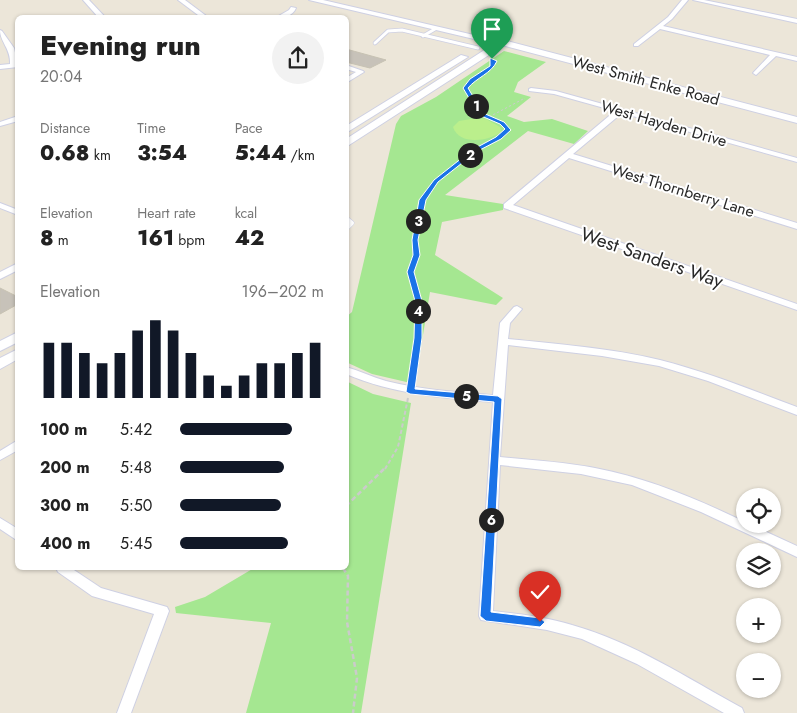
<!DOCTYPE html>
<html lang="en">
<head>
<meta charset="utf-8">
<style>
  :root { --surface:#fff; --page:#f2f2f2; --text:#222; --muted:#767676; --accent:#111827 }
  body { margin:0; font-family:Jost,sans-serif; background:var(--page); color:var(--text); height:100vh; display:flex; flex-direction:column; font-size:19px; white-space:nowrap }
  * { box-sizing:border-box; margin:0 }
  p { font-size:16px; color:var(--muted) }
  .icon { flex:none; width:28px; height:28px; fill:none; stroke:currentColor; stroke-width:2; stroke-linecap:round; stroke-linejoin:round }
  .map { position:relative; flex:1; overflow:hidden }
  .details { position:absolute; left:15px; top:15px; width:334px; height:555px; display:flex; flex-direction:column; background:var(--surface); border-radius:8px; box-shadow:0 1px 4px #0004 }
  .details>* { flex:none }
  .tools { position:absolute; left:736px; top:488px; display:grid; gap:10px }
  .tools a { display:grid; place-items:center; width:45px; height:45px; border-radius:50%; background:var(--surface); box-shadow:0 1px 4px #0004; font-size:25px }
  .pin { position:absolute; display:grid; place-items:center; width:42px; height:42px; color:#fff; margin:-51px -21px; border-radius:50% 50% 50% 0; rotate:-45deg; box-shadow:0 0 5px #0007 }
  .pin .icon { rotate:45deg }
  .km { position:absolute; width:25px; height:25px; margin:-12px; border-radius:50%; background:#222; color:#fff; font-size:14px; line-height:25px; text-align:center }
  .round { display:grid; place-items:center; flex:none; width:52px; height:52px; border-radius:26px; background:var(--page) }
  .head { display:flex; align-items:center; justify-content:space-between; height:85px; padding:0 25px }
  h1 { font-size:28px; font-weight:800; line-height:38px }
  .metrics { display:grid; grid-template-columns:repeat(3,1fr); gap:8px; height:85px; padding:5px 25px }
  .metrics div { display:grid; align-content:center }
  .metrics b { font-size:21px; font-weight:800 }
  .metrics small { font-size:14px; font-weight:400 }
  .metrics p { font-size:14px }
  .chart { height:140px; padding:10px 25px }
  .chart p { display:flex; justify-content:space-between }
  .chart svg { width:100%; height:90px; margin-top:5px; stroke:var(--accent); stroke-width:6 }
  ul { padding:0 25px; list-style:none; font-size:16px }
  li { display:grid; grid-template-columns:80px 60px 1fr; align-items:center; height:38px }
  li i { height:12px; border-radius:6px; background:var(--accent) }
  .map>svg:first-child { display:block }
  .green { fill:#a5e791 }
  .pitch { fill:#bbef8c }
  .building { fill:#c7c2b9; stroke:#c7c2b3 }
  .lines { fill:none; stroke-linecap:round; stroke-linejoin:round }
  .lane-far1-casing { stroke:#ced0e3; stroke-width:4.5 }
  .lane-casing { stroke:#ced0e3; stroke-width:5 }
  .street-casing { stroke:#ced0e3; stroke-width:2 }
  .secondary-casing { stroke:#ced0e3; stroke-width:2 }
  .path-far2 { stroke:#cbcbcb; stroke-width:1; stroke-dasharray:2.5 2; stroke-linecap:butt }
  .path-far1 { stroke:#cbcbcb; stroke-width:2; stroke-dasharray:4 2.5; stroke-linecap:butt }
  .path { stroke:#cbcbcb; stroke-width:2.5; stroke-dasharray:5 3; stroke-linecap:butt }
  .lane-far1 { stroke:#fff; stroke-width:3 }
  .lane { stroke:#fff; stroke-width:4 }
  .street { fill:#fff; fill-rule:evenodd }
  .secondary { fill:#fff; fill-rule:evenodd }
  .route { fill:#1a73e8; stroke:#fff }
  .labels { text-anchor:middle; stroke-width:4; stroke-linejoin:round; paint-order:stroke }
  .far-street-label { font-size:16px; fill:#282828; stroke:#fff }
  .street-label { font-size:19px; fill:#282828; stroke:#fff }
</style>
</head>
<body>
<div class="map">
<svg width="797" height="713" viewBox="0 0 797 713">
  <rect width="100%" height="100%" fill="#ece6d9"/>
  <g class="green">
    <path d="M504,51L546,62L518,82L514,92L531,97L507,116L524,122L552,119L588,131L574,144L528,131L445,195L503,204V210L442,222L435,255L503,298L496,305L430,292L415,384L372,374L346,362V317L352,312L396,124L401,116L436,97Z"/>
    <path d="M346,381L373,394L411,403L361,713H246L271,623L176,613L175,607L205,597L254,568H346Z"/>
  </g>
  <path class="pitch" d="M477,118L486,119L500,127L501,132C489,141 459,146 453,127L459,121Z"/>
  <g class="building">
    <path d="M346,49L386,60L370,68L346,62Z"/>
    <path d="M0,288L18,297V304L0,314Z"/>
  </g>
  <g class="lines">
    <g class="lane-far1-casing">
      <g id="lane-far1">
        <path d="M423,36L435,29"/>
        <path d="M375,43L388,31L402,30L478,48"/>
      </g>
    </g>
    <g class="lane-casing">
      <path id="lane" d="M346,218L352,223L346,229"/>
    </g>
    <g class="street-casing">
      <g id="street">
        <path d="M83,0H89L106,18H99Z"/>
        <path d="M178,0H185L209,18H202Z"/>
        <path d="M682,0H688L672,19L663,26L797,57V61L776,56L756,75L753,73L770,55L660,29L638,46H634V44L668,17Z"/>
        <path d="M693,0H704L797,19V23Z"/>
        <path d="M291,7L296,8C293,16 283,18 275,18L289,10Z"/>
        <path d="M0,30L2,31L14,48L18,67L0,69V65L10,64C11,49 0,42 0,30Z"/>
        <path d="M346,65L363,71L364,72L346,83V78L356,72L346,69Z"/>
        <path d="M531,88L556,91L797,158V162L622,113L573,154L797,223V229L569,158L513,205L797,304V310L504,208V204L615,111L554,94L529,91V89Z"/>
        <path d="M18,116V121L0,126V122Z"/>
        <path d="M0,203L18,210V215L0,208Z"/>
        <path d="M18,263V270L0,279V272Z"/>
        <path d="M517,306L522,309L510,323L508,339C559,344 610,348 660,360C707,372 752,390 797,407V415L708,381L659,366L602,356L508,345L500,457C532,460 564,462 595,468C648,478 697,499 745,522V524H749L797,546V557L701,512L632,485L581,474L500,465L493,611C519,614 546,617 572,625C633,642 687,678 742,708L744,713H724L637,664L582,639L547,630L481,620L479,616L493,402C442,398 393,394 346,374V367C360,371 372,377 386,381C421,390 457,392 493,395L500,323L514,307Z"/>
        <path d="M18,440V450L0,460V451Z"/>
        <path d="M0,518L18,529V541L0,529Z"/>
        <path d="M56,568H71L101,588L167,607L169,611L131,713H117L154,614L92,596L58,572Z"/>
      </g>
    </g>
    <g class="secondary-casing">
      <g id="secondary">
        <path d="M309,0H323L474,35L499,39L797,117V123L498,44L492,53L346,147V139L486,49L491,43Z"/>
        <path d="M461,55L468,57L346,133V126Z"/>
        <path d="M18,332V342L0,351V341Z"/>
        <path d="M18,349V359L0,369V358Z"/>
      </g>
    </g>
    <g class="path-far2">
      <path d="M489,117L525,98"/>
      <path d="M412,275L422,200L436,181L474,151L498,138L508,129L502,123L481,114L466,88L489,69L494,61L492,59"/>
    </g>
    <g class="path-far1">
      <path d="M411,274C421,315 418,340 412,381"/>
      <path d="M385,469L398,447L408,398"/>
    </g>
    <g class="path">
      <path d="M346,506L386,467"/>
      <path d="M343,568L348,576L347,622L357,678L353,713"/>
    </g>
    <use href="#lane-far1" class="lane-far1"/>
    <use href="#lane" class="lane"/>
    <use href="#street" class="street"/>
    <use href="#secondary" class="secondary"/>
  </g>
  <path class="route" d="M490,58L497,61C492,73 476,78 468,88L483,113L504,122L511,130L501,139L476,152L438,182L426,200L418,240L420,255L414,272L422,301V338L415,389L498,396L502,399L491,612L540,618L545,622L540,627L486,621L480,616L494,402L410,394L406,392L414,338L415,301L407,272L413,255L412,240L419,200L434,180L472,150L496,137L505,129L500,124L479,115L463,88L470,79L490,66Z"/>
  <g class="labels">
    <g class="far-street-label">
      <text transform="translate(646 80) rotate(15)" y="6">West Smith Enke Road</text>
      <text transform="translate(664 123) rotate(16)" y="6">West Hayden Drive</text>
      <text transform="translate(683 190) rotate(17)" y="6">West Thornberry Lane</text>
    </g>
    <g class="street-label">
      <text transform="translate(652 257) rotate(19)" y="7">West Sanders Way</text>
    </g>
  </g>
</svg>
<div class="tools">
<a><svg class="icon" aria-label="locate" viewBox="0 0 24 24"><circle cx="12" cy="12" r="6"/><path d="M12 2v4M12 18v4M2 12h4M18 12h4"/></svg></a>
<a><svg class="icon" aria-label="layers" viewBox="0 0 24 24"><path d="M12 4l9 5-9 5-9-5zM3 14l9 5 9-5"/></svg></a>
<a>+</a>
<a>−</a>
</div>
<div class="pin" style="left:492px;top:59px;background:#1e9e55"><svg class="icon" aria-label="arrive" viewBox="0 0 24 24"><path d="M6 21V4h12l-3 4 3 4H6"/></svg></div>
<div class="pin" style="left:540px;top:622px;background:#d93025"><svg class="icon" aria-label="check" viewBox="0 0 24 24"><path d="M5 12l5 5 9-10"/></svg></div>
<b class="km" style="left:476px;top:106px">1</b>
<b class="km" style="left:470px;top:155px">2</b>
<b class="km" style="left:418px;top:221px">3</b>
<b class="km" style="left:418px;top:311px">4</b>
<b class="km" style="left:466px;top:396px">5</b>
<b class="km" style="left:491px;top:520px">6</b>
<section class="details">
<div class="head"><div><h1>Evening run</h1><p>20:04</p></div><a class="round"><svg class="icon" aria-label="share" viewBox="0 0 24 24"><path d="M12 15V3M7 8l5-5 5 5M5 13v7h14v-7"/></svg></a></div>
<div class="metrics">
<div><p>Distance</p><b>0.68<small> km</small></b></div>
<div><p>Time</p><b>3:54</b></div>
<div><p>Pace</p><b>5:44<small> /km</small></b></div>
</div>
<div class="metrics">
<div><p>Elevation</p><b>8<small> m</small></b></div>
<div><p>Heart rate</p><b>161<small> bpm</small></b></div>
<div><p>kcal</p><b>42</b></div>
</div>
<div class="chart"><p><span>Elevation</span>196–202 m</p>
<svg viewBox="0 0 160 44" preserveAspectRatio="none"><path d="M5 44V17M15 44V17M25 44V22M35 44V27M45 44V22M55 44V11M65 44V6M75 44V11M85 44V22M95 44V33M105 44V38M115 44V33M125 44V27M135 44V27M145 44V22M155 44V17"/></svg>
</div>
<ul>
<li><b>100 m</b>5:42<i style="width:78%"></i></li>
<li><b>200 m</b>5:48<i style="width:72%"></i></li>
<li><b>300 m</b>5:50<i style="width:70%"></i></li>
<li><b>400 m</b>5:45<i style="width:75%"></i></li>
</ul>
</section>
</div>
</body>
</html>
